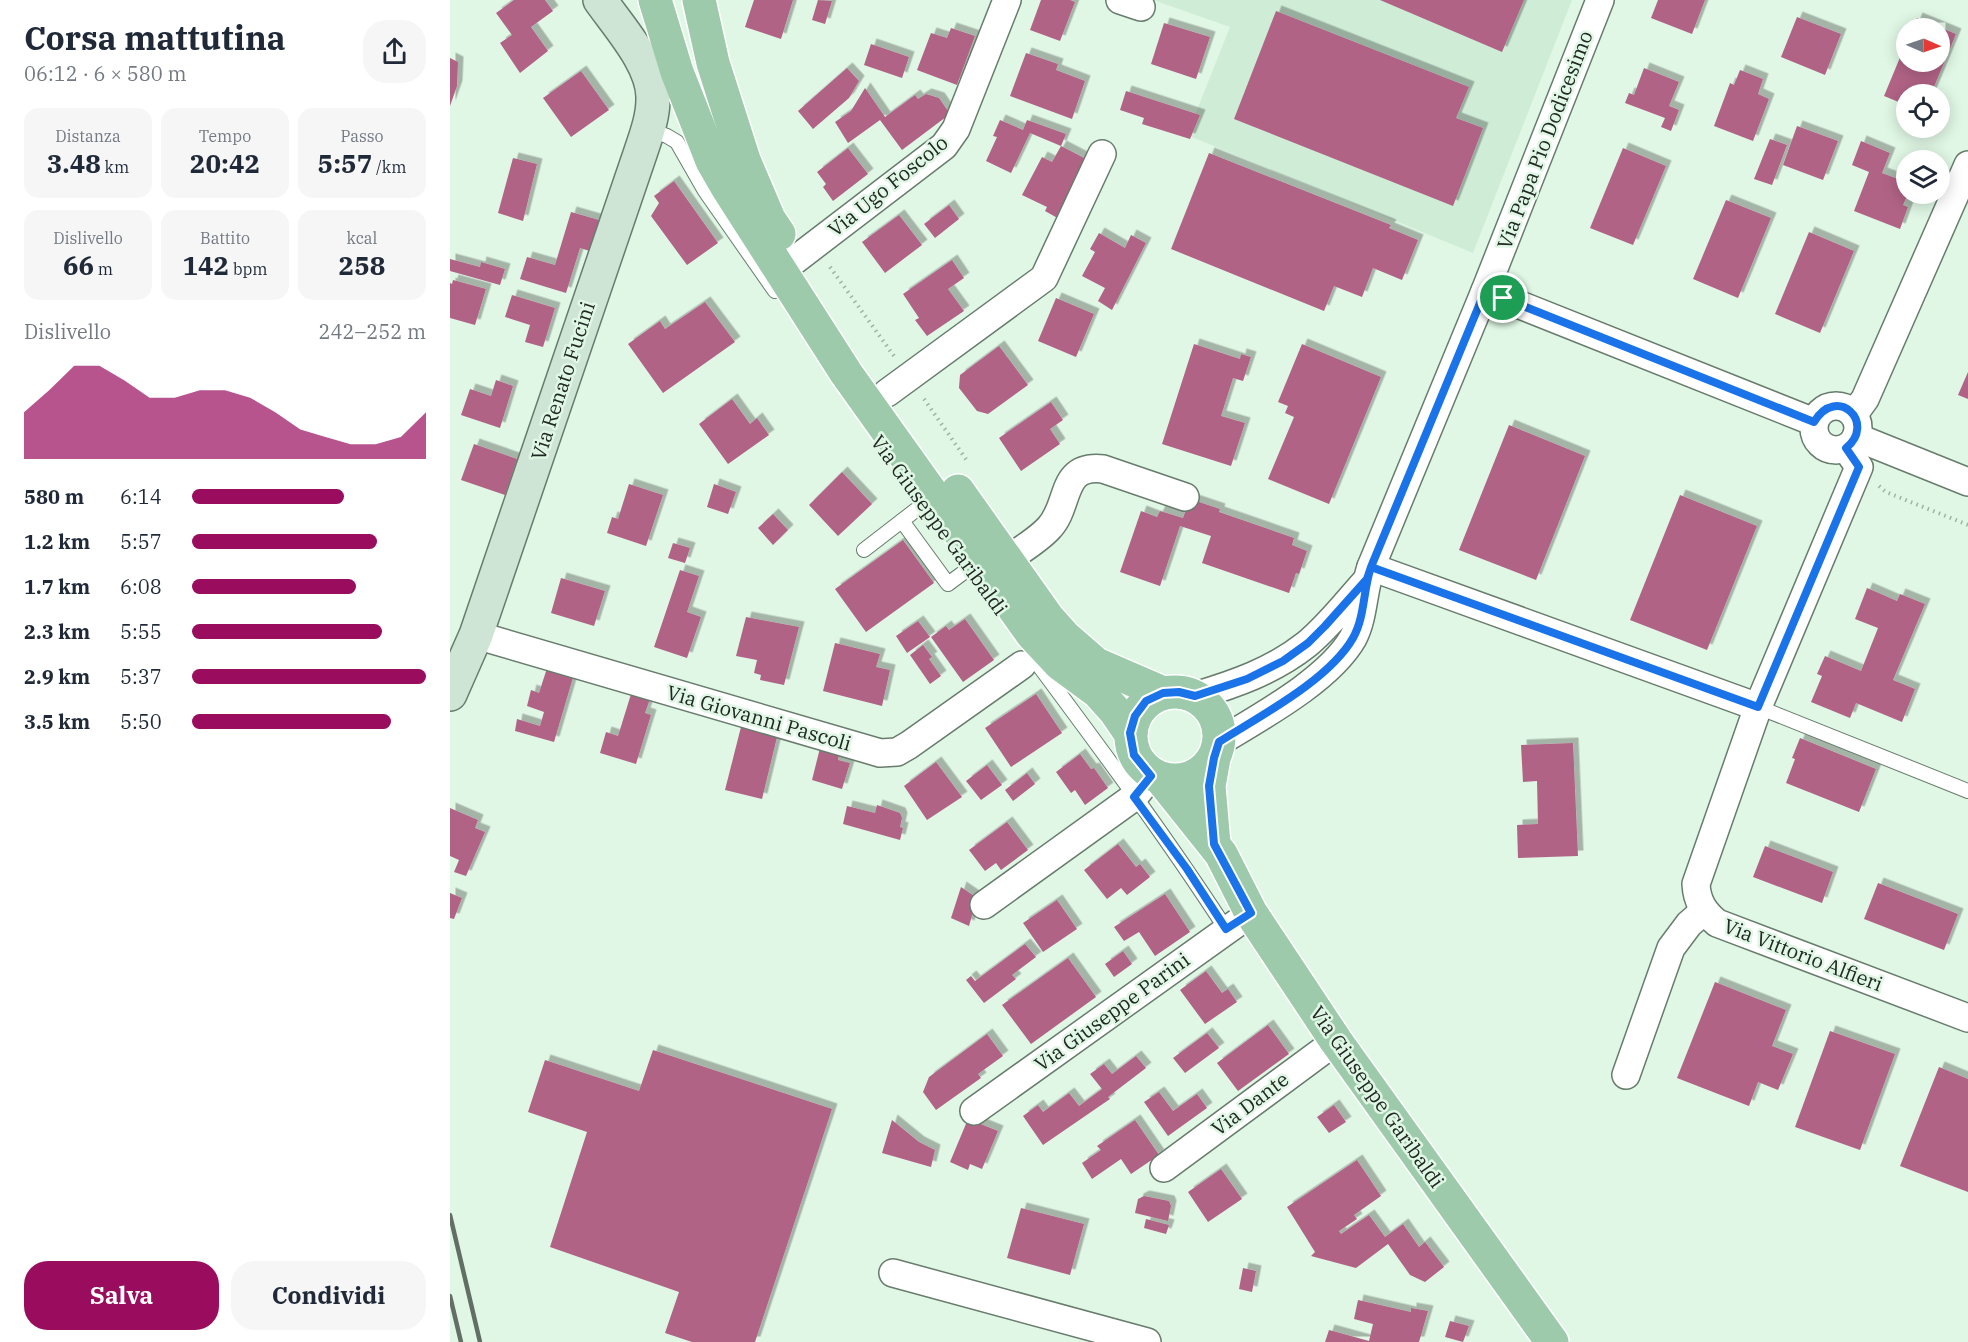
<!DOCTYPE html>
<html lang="it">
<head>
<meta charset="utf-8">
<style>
  :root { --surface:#fff; --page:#f6f6f7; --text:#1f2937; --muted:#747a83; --accent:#990c5e }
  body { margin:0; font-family:"IBM Plex Serif",serif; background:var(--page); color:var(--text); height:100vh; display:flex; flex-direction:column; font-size:22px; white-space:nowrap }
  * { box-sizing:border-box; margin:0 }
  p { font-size:20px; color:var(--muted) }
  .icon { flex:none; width:33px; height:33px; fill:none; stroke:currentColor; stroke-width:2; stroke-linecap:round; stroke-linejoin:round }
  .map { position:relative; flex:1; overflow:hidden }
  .panel { display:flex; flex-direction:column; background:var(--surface); width:450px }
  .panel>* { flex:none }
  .needle { width:39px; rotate:92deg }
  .tools { position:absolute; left:1446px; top:18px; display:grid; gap:12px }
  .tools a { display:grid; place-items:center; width:54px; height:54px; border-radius:50%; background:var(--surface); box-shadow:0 3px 15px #0003; font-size:30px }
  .pin { position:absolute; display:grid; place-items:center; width:51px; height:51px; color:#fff; margin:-26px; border:3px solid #fff; border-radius:50%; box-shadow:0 2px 6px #0007 }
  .round { display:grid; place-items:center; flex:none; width:63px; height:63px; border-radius:24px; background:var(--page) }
  .overview { display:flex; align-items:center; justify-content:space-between; height:102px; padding:0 24px }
  h1 { font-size:33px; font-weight:700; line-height:45px }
  .figures { display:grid; grid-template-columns:repeat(3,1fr); gap:9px; height:102px; padding:6px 24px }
  .figures div { display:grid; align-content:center; border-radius:15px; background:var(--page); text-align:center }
  .figures b { font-size:26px; font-weight:700 }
  .figures small { font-size:16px; font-weight:400 }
  .figures p { font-size:16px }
  .chart { height:168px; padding:12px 24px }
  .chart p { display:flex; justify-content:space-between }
  .chart svg { width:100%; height:108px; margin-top:6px; fill:var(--accent); opacity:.7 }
  .cta { display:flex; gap:12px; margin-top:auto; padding:12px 24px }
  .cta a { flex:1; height:69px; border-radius:24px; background:var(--accent); color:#fff; font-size:24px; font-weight:700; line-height:69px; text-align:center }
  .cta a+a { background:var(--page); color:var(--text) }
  ul { padding:0 24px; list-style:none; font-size:20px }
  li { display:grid; grid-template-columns:96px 72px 1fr; align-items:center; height:45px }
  li i { height:15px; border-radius:8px; background:var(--accent) }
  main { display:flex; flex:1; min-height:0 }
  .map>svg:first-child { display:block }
  .built { fill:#ceecd6 }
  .building { fill:#b16386; filter:url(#shadow) }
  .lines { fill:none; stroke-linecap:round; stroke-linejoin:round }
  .lane-casing { stroke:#687c6d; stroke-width:16 }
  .street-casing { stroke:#687c6d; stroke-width:30 }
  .secondary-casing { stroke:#687c6d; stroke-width:36 }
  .primary-casing { stroke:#fff; stroke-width:36 }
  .path { stroke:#a0b2a4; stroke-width:4; stroke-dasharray:1.5 4.5; stroke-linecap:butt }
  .lane { stroke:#fff; stroke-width:14 }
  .street { stroke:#fff; stroke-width:27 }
  .secondary { stroke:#cee4d5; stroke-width:33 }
  .primary { stroke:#9ecaac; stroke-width:33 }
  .rail { stroke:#626f65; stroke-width:4.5 }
  .route-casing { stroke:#fff; stroke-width:12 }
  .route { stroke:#1a73e8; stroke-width:8 }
  .labels { text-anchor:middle; stroke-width:5; stroke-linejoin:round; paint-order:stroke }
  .street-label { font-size:20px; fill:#202822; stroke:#e0f7e5 }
</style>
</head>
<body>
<main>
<section class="panel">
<div class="overview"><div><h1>Corsa mattutina</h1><p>06:12 · 6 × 580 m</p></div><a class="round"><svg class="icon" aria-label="share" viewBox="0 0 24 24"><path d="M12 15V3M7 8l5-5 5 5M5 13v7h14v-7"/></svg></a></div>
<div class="figures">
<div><p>Distanza</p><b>3.48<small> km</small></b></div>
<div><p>Tempo</p><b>20:42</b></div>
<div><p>Passo</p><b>5:57<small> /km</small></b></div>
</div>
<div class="figures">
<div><p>Dislivello</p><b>66<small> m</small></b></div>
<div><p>Battito</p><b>142<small> bpm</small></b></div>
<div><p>kcal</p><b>258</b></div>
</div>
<div class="chart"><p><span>Dislivello</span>242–252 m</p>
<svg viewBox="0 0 160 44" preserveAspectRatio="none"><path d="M0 44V25L10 16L20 6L30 6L40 12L50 19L60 19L70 16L80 16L90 19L100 25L110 32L120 35L130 38L140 38L150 35L160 25V44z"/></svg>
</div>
<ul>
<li><b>580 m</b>6:14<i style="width:65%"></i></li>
<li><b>1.2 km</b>5:57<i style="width:79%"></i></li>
<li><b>1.7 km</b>6:08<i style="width:70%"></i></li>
<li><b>2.3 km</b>5:55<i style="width:81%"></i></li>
<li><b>2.9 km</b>5:37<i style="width:100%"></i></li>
<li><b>3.5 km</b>5:50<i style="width:85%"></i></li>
</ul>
<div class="cta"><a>Salva</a><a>Condividi</a></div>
</section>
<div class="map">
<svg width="1518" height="1342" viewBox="0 0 1518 1342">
  <defs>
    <filter id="shadow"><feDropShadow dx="5.5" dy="-5.5" stdDeviation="0" flood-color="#0004"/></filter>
  </defs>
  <rect width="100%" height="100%" fill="#e0f7e5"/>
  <path class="built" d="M703,0H1122L1023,253L737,135L780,27Z"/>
  <g class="building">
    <path d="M64,0H95L103,11L81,27L98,51L70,73L50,43L62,35L46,13Z"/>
    <path d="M304,0H343L331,39L295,27Z"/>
    <path d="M368,0L382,1L375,24L362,20Z"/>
    <path d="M591,0H620L625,2L610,41L580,30Z"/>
    <path d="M930,0H1074L1052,52Z"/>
    <path d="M1208,0H1255L1242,34L1201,18Z"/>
    <path d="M826,11L1019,87L1006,118L1033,128L1003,206L784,119Z"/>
    <path d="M1347,17L1391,34L1375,75L1331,57Z"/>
    <path d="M1467,18L1506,34L1481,94H1456V105L1434,96L1456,43V62H1490V28H1463Z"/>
    <path d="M714,23L760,37L746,79L701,64Z"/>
    <path d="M501,28L525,36L507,85L467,70L481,33L497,38Z"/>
    <path d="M421,44L459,57L452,78L414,65Z"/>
    <path d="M576,53L608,64L606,70L635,81L622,119L560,96Z"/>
    <path d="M0,58L8,62L7,86L0,106Z"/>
    <path d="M397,68L409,81L399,98L363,129L348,111Z"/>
    <path d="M1194,68L1229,82L1219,106L1229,110L1221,131L1211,127L1215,118L1175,103L1179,93L1184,95Z"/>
    <path d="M1290,70L1313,79L1308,94L1319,99L1303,141L1264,126L1280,83L1284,85Z"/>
    <path d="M131,71L159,110L121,137L93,98Z"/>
    <path d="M415,88L435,117L465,95L468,99L476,94L489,98L500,114L452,150L430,120L398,143L385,122L401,111Z"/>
    <path d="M676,91L750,115L740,139L692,124L694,118L670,110Z"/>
    <path d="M550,120L573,130L577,120L616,134L611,146L580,133L561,173L536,161L547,137L543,136Z"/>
    <path d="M1347,126L1388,141L1373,180L1333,165Z"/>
    <path d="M1320,139L1337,145L1322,185L1304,179Z"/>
    <path d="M1411,141L1440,153L1432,173L1456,182L1458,194L1453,205L1458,207L1450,229L1404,211L1419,172L1402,165Z"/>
    <path d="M611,146L642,162L611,220L595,211L597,207L572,195L592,157L602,162Z"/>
    <path d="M398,148L418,174L383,201L373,187L376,184L367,172Z"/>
    <path d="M1173,148L1216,166L1183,245L1140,228Z"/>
    <path d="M759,153L941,225L939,228L968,240L952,280L923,268L912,297L884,286L874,311L721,249Z"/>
    <path d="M63,158L87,164L73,221L48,213Z"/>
    <path d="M224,181L268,243L237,265L201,216L209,203L204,196Z"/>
    <path d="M1276,200L1321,218L1288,298L1243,279Z"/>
    <path d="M499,205L509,219L485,238L474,224Z"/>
    <path d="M121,212L156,222L146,253L130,248L116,293L70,279L77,257L105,265Z"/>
    <path d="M449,215L472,245L435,273L412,242Z"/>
    <path d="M1359,232L1404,251L1370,333L1325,314Z"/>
    <path d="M649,233L675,248L681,235L696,243L662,310L648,301L655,288L632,276L645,252L640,249Z"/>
    <path d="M0,259L30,267L31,262L55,269L50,285L0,271Z"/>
    <path d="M502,260L514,278L498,289L514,311L477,336L465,320L469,318L453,294Z"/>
    <path d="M3,280L36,289L25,325L0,318V283L2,284Z"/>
    <path d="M62,295L105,308L93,347L75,342L80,325L55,317Z"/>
    <path d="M606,298L644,314L626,357L588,341Z"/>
    <path d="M255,302L285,342L213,393L178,344L210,321L215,329Z"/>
    <path d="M744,344L790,359L791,354L801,357L793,381L783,378L771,416L795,423L781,466L712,444Z"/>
    <path d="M852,344L931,377L879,504L818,479L844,417L835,413L838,406L828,402Z"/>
    <path d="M549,346L578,385L538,414L527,411L509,388L510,375Z"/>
    <path d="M1518,372V399L1508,395Z"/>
    <path d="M46,380L63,386L50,428L11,415L20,389L41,396Z"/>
    <path d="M282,399L300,424L307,418L319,435L278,464L249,424Z"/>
    <path d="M601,402L613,420L600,429L610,444L571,471L549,438Z"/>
    <path d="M1059,425L1135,456L1086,580L1009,550Z"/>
    <path d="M24,444L67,459L55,495L11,480Z"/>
    <path d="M392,472L422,504L388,536L359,505Z"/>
    <path d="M179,484L213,495L196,546L157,533L162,517L168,519Z"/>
    <path d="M264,484L286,492L278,514L257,507Z"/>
    <path d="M1230,495L1307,526L1257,650L1180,620Z"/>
    <path d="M740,499L770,509L769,512L844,538L842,545L857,551L849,574L846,573L839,593L752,563L761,536L730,526L710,586L670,572L691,511L707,517L710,511L733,518Z"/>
    <path d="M323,514L338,530L323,545L308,528Z"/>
    <path d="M453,540L484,583L416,632L385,589Z"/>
    <path d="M223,543L240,548L235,563L218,558Z"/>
    <path d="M230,570L249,576L237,612L251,617L237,658L204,647Z"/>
    <path d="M111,578L155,591L144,626L101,613Z"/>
    <path d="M1417,588L1447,601L1450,594L1475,604L1443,680L1465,689L1452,722L1406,703L1400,718L1361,702L1372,676L1367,674L1375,656L1411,671L1428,628L1405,619Z"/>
    <path d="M296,617L349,627L334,685L310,680L311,675L304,673L307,660L286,656Z"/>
    <path d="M515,619L544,660L513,682L481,637L496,626L499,630Z"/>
    <path d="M468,621L480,637L457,653L446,636Z"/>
    <path d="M385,643L430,654L426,667L440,670L432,706L373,691Z"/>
    <path d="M473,645L482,657L479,659L491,676L480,684L460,655Z"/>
    <path d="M98,665L124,674L104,742L65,731L67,719L90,726L94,712L77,706L81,690L89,693Z"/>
    <path d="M182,691L201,696L195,713L201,715L186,764L150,753L156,732L168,736Z"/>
    <path d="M586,694L612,733L561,767L535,728Z"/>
    <path d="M292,723L328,733L312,799L275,790Z"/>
    <path d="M1350,738L1426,769L1409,812L1336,783L1345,759L1342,758Z"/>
    <path d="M1123,743L1128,856L1068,858L1067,825L1088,824L1087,781L1073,782L1071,745Z"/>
    <path d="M371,744L390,750L388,760L400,763L392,789L362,780Z"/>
    <path d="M630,754L641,769L644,768L658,788L635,805L625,790L621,793L606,772Z"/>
    <path d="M486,762L512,797L477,820L454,786Z"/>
    <path d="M537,765L552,785L531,800L516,781Z"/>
    <path d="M577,773L585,784L563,801L555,790Z"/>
    <path d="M427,805L450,813L452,818L450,827L453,828L450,840L393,824L397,806L425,813Z"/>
    <path d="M0,808L28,820L25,828L35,832L16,876L4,872L9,860L0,856Z"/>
    <path d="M557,822L578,850L551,870L546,863L535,871L519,850Z"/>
    <path d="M668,844L686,867L690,864L700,877L677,895L671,888L657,899L634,870Z"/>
    <path d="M1315,846L1383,872L1372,903L1303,877Z"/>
    <path d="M1428,883L1508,914L1494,950L1414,919Z"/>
    <path d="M511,887L527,898L519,926L501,918Z"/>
    <path d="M0,893L12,898L4,919L0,918Z"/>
    <path d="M715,894L740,932L705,956L689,932L674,941L664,927Z"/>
    <path d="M607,900L627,929L593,952L573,923Z"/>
    <path d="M575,944L586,957L562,975L566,979L534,1003L516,980L521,976L525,981Z"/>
    <path d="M673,951L682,964L664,977L655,964Z"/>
    <path d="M618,958L646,997L581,1044L552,1005Z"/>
    <path d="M756,971L772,993L778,989L787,1002L755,1024L730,990Z"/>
    <path d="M1265,982L1336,1010L1322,1046L1343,1054L1328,1090L1308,1082L1299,1106L1227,1078Z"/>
    <path d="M818,1025L839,1054L788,1091L767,1063Z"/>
    <path d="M1380,1031L1445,1054L1410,1150L1345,1127Z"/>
    <path d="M757,1033L769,1048L735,1073L723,1058Z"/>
    <path d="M537,1034L553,1056L528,1074L531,1078L486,1110L473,1092L479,1077Z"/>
    <path d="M203,1050L382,1109L305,1342H242L215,1333L229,1292L100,1247L137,1132L78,1112L95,1060L189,1091Z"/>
    <path d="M686,1056L696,1068L658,1097L660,1099L593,1145L573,1116L588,1105L593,1112L619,1093L629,1106L652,1089L640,1074L654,1064L662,1074Z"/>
    <path d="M1489,1067L1518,1079V1192L1450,1166Z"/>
    <path d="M709,1092L723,1111L747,1094L757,1108L718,1136L694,1102Z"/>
    <path d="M884,1105L896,1122L879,1133L867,1117Z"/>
    <path d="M518,1119L548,1131L532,1169L520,1164L518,1170L500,1162Z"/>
    <path d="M442,1120L469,1142L485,1150L481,1167L432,1153Z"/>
    <path d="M685,1120L709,1155L681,1174L671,1159L642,1179L632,1163L651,1150L647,1146Z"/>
    <path d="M907,1160L931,1196L904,1215L907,1219L889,1231L891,1234L919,1215L935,1237L953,1224L969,1247L975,1242L994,1267L975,1282L960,1275L938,1244L906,1268L861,1256L865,1252L837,1207Z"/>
    <path d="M771,1169L792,1199L758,1222L738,1192Z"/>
    <path d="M694,1196L719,1201L721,1206L718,1221L685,1213L688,1199Z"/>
    <path d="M571,1208L634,1224L620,1275L557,1258Z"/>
    <path d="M696,1219L719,1225L716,1234L694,1228Z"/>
    <path d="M793,1268L806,1271L802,1292L789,1289Z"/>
    <path d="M908,1300L961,1312V1308L978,1311L969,1342H875L879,1330L919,1341L923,1324L904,1319Z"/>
    <path d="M1000,1321L1019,1326L1013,1342L995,1337Z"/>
  </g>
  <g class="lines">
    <g class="lane-casing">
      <g id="lane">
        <path d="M198,129L217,136L227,142L255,191L325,291"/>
        <path d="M452,521L498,584L529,561"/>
        <path d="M414,550L484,496"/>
        <path d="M581,655C648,745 715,835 776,929"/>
        <path d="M1308,707L1518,791"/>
      </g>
    </g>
    <g class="street-casing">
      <g id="street">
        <path d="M670,0L691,7"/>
        <path d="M345,260L494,146L506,129L557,0"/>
        <path d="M1035,291L1364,422"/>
        <path d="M437,393L594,278L652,154"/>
        <circle cx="1386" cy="428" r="22"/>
        <path d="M1404,414L1415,399L1518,165"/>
        <path d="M1406,437L1518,482"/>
        <path d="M1396,448L1409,467L1308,707L1246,884C1247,902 1254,912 1267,923L1518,1018"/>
        <path d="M558,559C571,550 588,540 599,528C621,505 609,464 653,469L735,497"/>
        <path d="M921,567L1308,707"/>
        <path d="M26,635L430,753L447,752L459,745L572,665"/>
        <path d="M745,696C785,684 823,671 857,644C879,626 898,601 917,580"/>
        <path d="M769,742C810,717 879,680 903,638C914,617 913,590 921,567L1035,291L1150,0"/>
        <path d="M534,905L684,797L701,776"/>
        <path d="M1176,1075L1221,948L1239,924L1254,911"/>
        <path d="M524,1111L801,913"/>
        <path d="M714,1168L886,1041"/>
        <path d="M443,1273L697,1342"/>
      </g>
    </g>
    <g class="secondary-casing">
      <path id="secondary" d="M0,694L26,635L190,154C196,136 203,118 203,99C204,65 169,27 150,0"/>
    </g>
    <g class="primary-casing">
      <g id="primary">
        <path d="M205,0L227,72L262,161L277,187L396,373L582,634L610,664L648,692L665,711L680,733"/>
        <path d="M249,0L263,63L294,160L319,219L329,234"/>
        <path d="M508,491L598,618L615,637L646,664L713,693"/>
        <circle cx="725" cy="736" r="44"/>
        <path d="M764,758L759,786L764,844"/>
        <path d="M712,780L771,854L801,913L886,1041L1102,1342"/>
      </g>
    </g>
    <g class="path">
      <path d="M380,267L444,356"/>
      <path d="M474,399L518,462"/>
      <path d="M1429,486L1436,492L1518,525"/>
    </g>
    <use href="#lane" class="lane"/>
    <use href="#street" class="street"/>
    <use href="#secondary" class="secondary"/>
    <use href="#primary" class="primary"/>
    <g class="rail">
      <path d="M0,1215L30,1342"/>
      <path d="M0,1296L11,1342"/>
    </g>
  </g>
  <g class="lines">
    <g class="route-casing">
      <path id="route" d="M1053,298L1035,291L921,567C913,590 915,617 903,638C879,680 810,716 769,742L764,758L759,786L764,844L801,913L776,929L737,869L684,797L701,776L684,755L680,733L685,716L696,701L713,693L729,692L745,696L797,679L833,661L858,643L875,626L917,579L921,567L1308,707L1409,467L1396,448C1427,423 1387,384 1364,422L1053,298"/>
    </g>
    <use href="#route" class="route"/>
  </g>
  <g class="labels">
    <g class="street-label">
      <text transform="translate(1095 140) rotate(-69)" y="7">Via Papa Pio Dodicesimo</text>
      <text transform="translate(438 186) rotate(-39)" y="7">Via Ugo Foscolo</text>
      <text transform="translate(113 381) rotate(-72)" y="7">Via Renato Fucini</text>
      <text transform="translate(489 525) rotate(54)" y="7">Via Giuseppe Garibaldi</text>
      <text transform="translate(309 718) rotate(16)" y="7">Via Giovanni Pascoli</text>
      <text transform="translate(1353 955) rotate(21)" y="7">Via Vittorio Alfieri</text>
      <text transform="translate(662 1012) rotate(-36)" y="7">Via Giuseppe Parini</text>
      <text transform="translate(927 1097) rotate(55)" y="7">Via Giuseppe Garibaldi</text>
      <text transform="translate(800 1104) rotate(-37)" y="7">Via Dante</text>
    </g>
  </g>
</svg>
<div class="tools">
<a><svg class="needle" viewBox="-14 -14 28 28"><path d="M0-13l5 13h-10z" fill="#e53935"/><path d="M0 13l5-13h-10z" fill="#747a83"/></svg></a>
<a><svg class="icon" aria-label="locate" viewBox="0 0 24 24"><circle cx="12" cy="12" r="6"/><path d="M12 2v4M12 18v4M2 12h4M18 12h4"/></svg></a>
<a><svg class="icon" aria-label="layers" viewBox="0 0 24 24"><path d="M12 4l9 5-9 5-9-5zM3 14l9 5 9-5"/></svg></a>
</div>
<div class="pin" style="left:1053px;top:298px;background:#1e9e55"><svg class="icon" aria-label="arrive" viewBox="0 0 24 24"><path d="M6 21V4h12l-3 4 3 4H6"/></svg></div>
</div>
</main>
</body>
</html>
